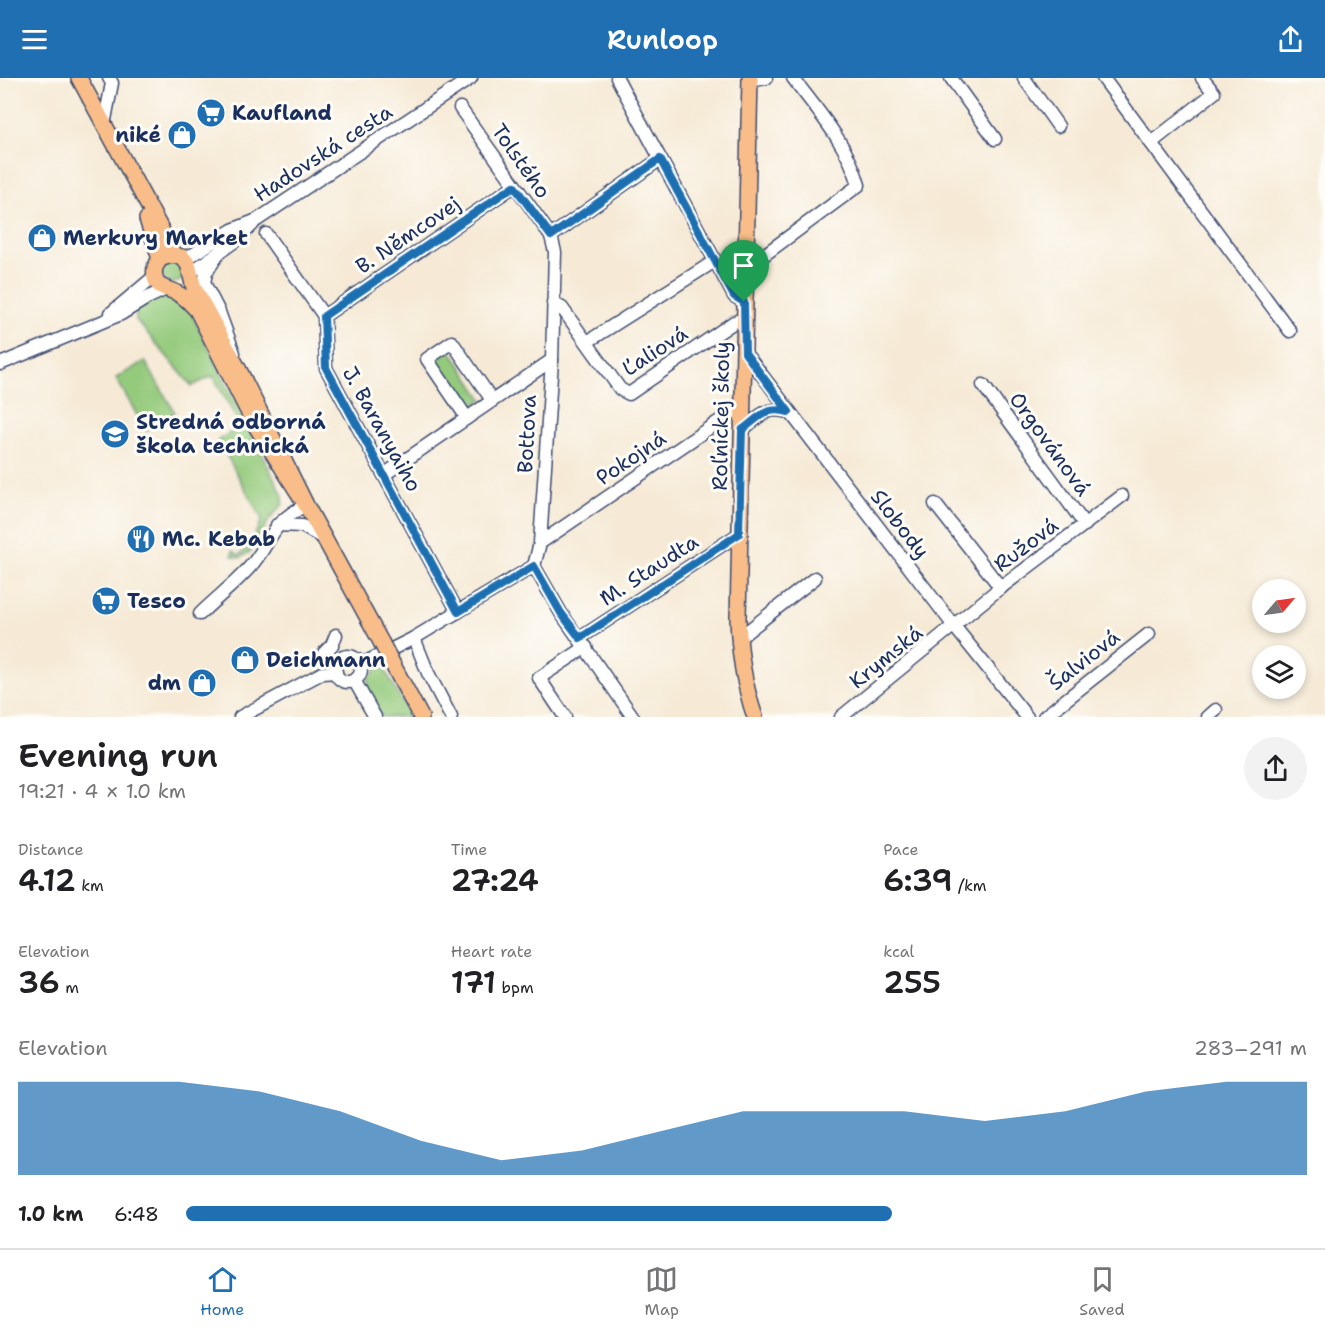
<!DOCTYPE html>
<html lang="en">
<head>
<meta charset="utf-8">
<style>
  :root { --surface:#fff; --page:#f2f2f2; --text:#202124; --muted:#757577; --line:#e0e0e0; --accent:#1f6fb2 }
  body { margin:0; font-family:"Shantell Sans",sans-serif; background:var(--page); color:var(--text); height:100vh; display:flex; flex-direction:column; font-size:22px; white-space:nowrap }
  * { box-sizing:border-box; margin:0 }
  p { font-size:20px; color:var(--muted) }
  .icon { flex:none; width:33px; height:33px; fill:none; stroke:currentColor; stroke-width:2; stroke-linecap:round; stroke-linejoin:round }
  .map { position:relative; height:639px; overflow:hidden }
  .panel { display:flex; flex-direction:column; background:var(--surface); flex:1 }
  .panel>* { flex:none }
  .needle { width:39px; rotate:61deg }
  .buttons { position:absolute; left:1252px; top:501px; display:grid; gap:12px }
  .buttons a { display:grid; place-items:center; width:54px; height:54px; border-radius:50%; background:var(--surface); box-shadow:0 3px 9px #0003; font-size:30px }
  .pin { position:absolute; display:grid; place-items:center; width:51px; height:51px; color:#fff; margin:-62px -26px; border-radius:50% 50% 50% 0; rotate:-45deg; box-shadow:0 0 6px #0007 }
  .pin .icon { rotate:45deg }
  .round { display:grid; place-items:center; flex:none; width:63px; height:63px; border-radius:32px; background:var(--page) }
  .head { display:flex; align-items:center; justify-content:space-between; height:102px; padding:0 18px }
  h1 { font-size:33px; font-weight:600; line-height:45px }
  .stats { display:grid; grid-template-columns:repeat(3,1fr); gap:9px; height:102px; padding:6px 18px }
  .stats div { display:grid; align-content:center }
  .stats b { font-size:30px; font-weight:600 }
  .stats small { font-size:16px; font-weight:400 }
  .stats p { font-size:16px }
  .chart { height:168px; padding:12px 18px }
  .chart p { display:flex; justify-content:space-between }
  .chart svg { width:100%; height:108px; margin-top:6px; fill:var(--accent); opacity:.7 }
  ul { padding:0 18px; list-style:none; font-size:20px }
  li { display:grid; grid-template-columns:96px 72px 1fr; align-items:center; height:45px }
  li i { height:15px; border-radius:8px; background:var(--accent) }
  header { display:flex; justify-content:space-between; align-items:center; height:78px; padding:0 18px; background:var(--accent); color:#fff; font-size:27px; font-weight:600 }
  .menu { display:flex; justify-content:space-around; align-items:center; height:84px; border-top:2px solid var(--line); background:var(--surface); font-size:16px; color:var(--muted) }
  .menu a { display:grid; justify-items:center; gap:3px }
  .menu .current { color:var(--accent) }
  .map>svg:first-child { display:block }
  .green { fill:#94ca7c; stroke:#587c6d; stroke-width:1.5 }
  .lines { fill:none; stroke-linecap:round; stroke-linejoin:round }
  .minor-casing { stroke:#3c4b70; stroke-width:15 }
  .major-casing { stroke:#3c4b70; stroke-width:18 }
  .minor { stroke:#fff; stroke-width:12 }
  .major { stroke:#f8bd88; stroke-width:15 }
  .major-bridge-casing { stroke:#3c4b70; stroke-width:18; stroke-linecap:butt }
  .major-bridge { stroke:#f8bd88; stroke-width:15 }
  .route-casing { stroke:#fff; stroke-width:12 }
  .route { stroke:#1f6fb2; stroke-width:8 }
  .labels { text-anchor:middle; stroke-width:6; stroke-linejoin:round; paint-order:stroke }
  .poi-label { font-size:21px; font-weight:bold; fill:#1b2f5e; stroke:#fdfcf7; text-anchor:start }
  .street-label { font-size:21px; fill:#1b2f5e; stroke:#fdfcf7 }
</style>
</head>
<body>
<header><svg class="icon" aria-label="menu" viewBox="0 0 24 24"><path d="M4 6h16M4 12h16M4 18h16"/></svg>Runloop<svg class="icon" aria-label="share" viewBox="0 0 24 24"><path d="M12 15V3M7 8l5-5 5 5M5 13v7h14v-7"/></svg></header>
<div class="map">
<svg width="1325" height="639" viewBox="0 0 1325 639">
  <rect width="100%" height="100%" fill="#fdfcf7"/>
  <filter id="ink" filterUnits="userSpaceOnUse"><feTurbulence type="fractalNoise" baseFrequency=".0167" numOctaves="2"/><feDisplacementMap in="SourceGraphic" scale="12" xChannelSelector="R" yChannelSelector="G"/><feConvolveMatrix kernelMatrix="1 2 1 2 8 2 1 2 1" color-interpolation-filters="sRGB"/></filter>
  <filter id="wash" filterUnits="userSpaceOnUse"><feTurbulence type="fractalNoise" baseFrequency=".008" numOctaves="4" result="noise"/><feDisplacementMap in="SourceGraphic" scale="24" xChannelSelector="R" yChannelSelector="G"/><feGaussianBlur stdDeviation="1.35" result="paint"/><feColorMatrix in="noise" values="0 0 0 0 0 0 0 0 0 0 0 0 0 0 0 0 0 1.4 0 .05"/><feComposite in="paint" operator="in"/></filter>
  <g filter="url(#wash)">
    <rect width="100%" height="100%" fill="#f6ead6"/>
    <g class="green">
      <path d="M181,184L184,197L180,203L172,206C163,201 158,195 164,185Z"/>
      <path d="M160,219L176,220L187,227L283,418V426L269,442L251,473L240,480L232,478L233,473L239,477L251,466L262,441L218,362L241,349L213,298L192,308L136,242V230Z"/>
      <path d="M450,272L483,321L466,332L432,284Z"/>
      <path d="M145,283L175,335L146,353L116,300Z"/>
      <path d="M382,586L410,639H382L368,615V600Z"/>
    </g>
  </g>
  <g filter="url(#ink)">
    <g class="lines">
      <g class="minor-casing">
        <g id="minor">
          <path d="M617,0L734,218L744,224"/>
          <path d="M951,0L995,61"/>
          <path d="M1024,0L1058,48"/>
          <path d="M1103,0L1290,253"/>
          <path d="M750,3L766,0"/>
          <path d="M460,30L551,158"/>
          <path d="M104,47L112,5L109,0"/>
          <path d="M1151,65L1214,15L1202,0"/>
          <path d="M266,156L324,238L326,290L458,534"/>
          <path d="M220,173L206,195L204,205L219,234L234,275"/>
          <path d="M182,179L192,177L232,152L257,142L471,0"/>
          <path d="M745,191L859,107C848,67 818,33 793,0"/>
          <path d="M190,195L238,161L253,146"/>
          <path d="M553,225L562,230L620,311L629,316L734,244L744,241"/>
          <path d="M111,235L155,198"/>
          <path d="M324,238L514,108"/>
          <path d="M587,264L715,183"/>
          <path d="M745,275L954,548L1027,639"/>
          <path d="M0,286L121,236L147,220L166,211"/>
          <path d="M983,307L1085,447"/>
          <path d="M467,340L427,281L452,264L492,322"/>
          <path d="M742,352C760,338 765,328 789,334"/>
          <path d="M385,396L552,282"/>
          <path d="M935,426L1001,510"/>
          <path d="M277,447L302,448L323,460"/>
          <path d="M540,465L743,327"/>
          <path d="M534,488L561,535L633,639"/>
          <path d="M200,536C217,519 239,503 254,484C275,457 271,445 306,427"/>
          <path d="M336,557L332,567L324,575L337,584"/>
          <path d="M414,560L428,595L451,639"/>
          <path d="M580,560L739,456"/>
          <path d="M739,560L815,500"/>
          <circle cx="348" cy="591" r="13"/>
          <path d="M360,587L414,560L534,488L540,465L552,282L555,174L551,158L660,81"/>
          <path d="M354,602L375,639"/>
          <path d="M240,639L322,595L336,594"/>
          <path d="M565,639L539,600L586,569"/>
          <path d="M841,639L995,514L1122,418"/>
          <path d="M1044,639L1149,556"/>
          <path d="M1208,639L1216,632"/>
        </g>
      </g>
      <g class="major-casing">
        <g id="major">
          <path d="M79,0L175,177"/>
          <path d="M750,0L738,540C739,574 744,607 755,639"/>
          <path d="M147,141L160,181"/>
          <path d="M306,427L254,345L197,232C192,227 188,222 182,218C169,208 151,213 155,189L160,181L171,177L182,179L188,186L194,210L238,290L306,427L381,564"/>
          <path d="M393,587L421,639"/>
        </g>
      </g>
      <use href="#minor" class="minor"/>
      <use href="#major" class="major"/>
      <g class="major-bridge-casing">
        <path id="major-bridge" d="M381,564L393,587"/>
      </g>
      <use href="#major-bridge" class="major-bridge"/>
    </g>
  </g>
  <g class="lines" filter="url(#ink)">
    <g class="route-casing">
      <path id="route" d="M660,81L734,218L744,224L745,275L789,334C765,328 761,338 742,352L739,456L580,560L561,535L534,488L458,534L326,290L324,238L514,108L551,158Z"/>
    </g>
    <use href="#route" class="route"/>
  </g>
  <defs>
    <g id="supermarket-disc" transform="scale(1.5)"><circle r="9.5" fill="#1f6fb2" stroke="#fdfcf7"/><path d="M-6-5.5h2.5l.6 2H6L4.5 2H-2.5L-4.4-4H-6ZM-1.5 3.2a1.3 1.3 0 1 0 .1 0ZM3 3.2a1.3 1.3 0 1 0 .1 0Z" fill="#fff"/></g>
    <g id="shop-disc" transform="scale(1.5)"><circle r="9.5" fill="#1f6fb2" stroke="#fdfcf7"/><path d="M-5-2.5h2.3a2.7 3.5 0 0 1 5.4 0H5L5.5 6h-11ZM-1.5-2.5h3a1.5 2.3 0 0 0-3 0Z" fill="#fff"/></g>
    <g id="school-disc" transform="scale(1.5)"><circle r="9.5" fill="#1f6fb2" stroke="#fdfcf7"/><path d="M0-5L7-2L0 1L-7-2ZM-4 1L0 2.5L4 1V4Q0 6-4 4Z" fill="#fff"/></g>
    <g id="restaurant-disc" transform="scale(1.5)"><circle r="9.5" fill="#1f6fb2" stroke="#fdfcf7"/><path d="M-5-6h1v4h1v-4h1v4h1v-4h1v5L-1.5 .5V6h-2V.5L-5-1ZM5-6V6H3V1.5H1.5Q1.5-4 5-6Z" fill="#fff"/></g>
  </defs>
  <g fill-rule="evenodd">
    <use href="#supermarket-disc" x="211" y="35"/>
    <use href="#shop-disc" x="182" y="57"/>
    <use href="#shop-disc" x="42" y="160"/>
    <use href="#school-disc" x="115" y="356"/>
    <use href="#restaurant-disc" x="141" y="461"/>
    <use href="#supermarket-disc" x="106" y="523"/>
    <use href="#shop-disc" x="245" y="582"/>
    <use href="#shop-disc" x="202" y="605"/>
  </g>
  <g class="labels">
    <g class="poi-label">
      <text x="232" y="42">Kaufland</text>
      <text x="161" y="64" text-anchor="end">niké</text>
      <text x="63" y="167">Merkury Market</text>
      <text x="136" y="351">Stredná odborná<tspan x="136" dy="24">škola technická</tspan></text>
      <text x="162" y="468">Mc. Kebab</text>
      <text x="127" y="530">Tesco</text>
      <text x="266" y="589">Deichmann</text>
      <text x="181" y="612" text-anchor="end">dm</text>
    </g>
    <g class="street-label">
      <text transform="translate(323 75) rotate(-33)" y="7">Hadovská cesta</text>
      <text transform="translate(521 83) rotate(55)" y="7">Tolstého</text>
      <text transform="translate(408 157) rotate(-34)" y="7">B. Němcovej</text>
      <text transform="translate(655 273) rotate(-33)" y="7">Ľaliová</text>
      <text transform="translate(721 338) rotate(-89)" y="7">Roľníckej školy</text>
      <text transform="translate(382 351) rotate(61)" y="7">J. Baranyaiho</text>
      <text transform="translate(527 356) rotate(-87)" y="7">Bottova</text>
      <text transform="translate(1050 366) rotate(54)" y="7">Orgovánová</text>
      <text transform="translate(631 380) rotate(-34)" y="7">Pokojná</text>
      <text transform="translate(900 446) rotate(52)" y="7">Slobody</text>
      <text transform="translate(1026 467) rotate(-37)" y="7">Ružová</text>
      <text transform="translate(649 492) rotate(-33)" y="7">M. Staudta</text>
      <text transform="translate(886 579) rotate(-39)" y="7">Krymská</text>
      <text transform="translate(1084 582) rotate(-38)" y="7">Šalviová</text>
    </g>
  </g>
</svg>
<div class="buttons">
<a><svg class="needle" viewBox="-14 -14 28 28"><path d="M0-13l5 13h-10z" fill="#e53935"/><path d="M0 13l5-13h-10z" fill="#757577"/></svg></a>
<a><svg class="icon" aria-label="layers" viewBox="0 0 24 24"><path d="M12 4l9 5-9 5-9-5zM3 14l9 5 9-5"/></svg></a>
</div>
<div class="pin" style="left:744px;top:224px;background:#1e9e55"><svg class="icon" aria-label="arrive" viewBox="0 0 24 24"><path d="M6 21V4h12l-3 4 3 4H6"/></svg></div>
</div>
<section class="panel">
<div class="head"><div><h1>Evening run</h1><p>19:21 · 4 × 1.0 km</p></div><a class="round"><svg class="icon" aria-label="share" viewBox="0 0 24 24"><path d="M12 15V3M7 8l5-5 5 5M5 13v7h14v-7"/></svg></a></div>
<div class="stats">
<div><p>Distance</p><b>4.12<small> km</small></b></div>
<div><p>Time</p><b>27:24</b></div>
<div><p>Pace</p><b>6:39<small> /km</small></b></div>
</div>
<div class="stats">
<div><p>Elevation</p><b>36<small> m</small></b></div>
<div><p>Heart rate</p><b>171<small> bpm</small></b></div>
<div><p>kcal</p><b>255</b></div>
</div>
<div class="chart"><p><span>Elevation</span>283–291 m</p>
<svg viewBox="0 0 160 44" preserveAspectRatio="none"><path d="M0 44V6L10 6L20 6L30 10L40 18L50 30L60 38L70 34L80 26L90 18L100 18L110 18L120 22L130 18L140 10L150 6L160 6V44z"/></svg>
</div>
<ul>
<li><b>1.0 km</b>6:48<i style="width:63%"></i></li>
</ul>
</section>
<nav class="menu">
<a class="current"><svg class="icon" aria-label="home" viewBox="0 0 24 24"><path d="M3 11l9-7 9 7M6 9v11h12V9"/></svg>Home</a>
<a><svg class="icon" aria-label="map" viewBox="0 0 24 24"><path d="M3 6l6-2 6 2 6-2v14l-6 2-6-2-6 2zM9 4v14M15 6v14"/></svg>Map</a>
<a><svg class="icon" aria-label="saved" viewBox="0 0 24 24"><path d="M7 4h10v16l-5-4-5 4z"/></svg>Saved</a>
</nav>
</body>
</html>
